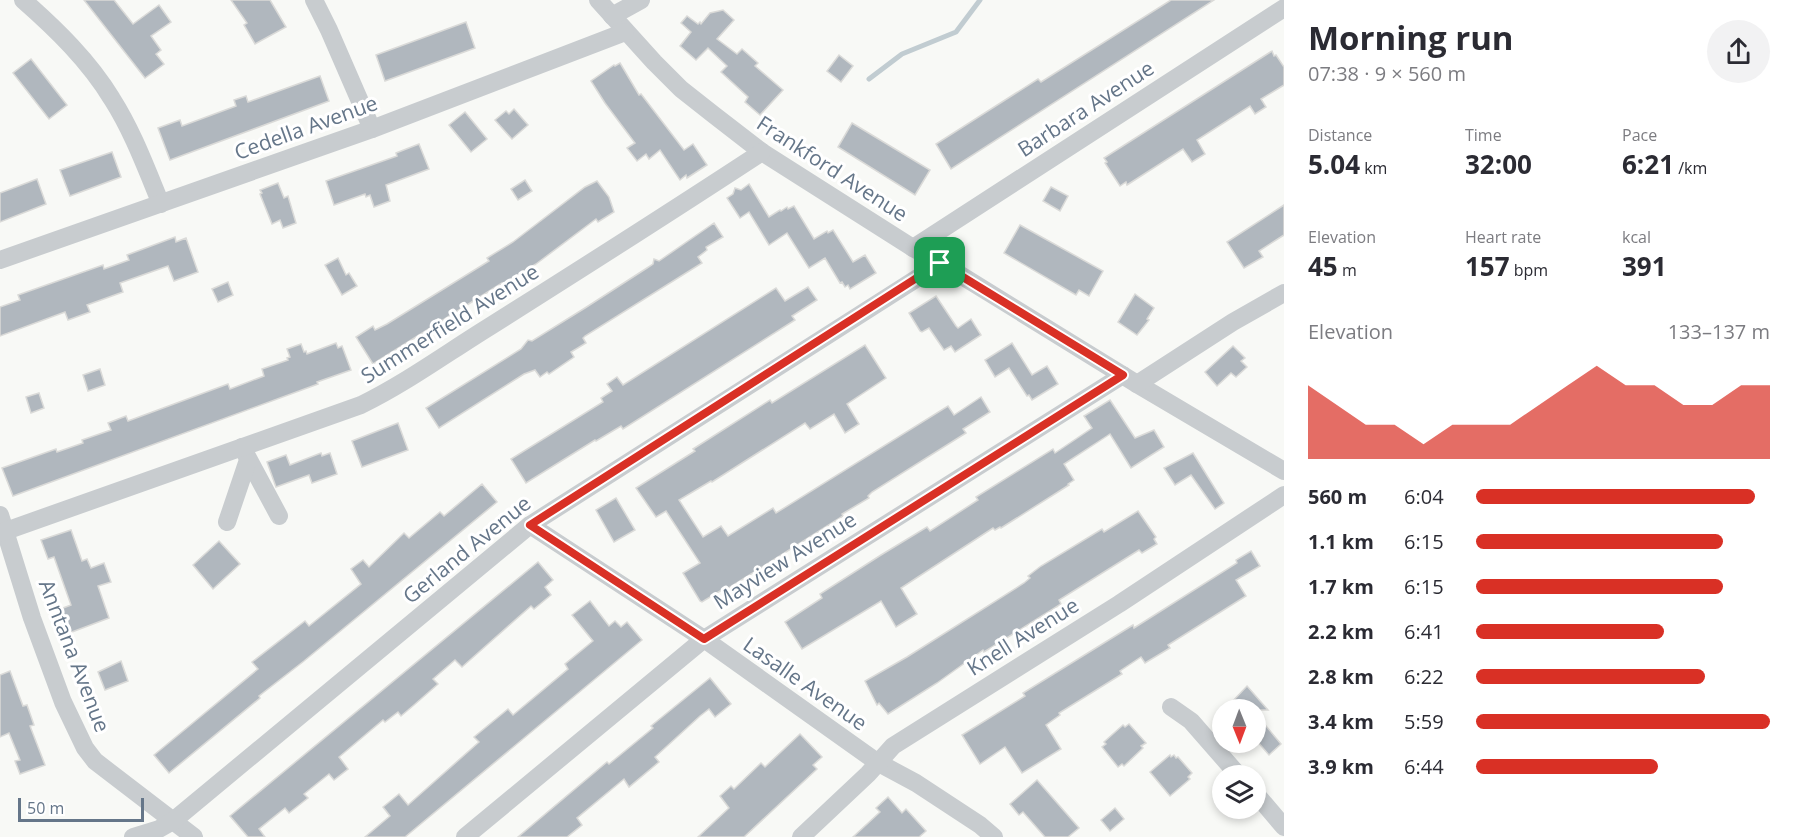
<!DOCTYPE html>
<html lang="en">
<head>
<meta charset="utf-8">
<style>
  :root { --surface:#fff; --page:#f2f2f3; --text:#2b2b33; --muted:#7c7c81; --accent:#d93025 }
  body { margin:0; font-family:"Open Sans",sans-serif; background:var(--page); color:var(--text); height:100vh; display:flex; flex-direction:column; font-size:22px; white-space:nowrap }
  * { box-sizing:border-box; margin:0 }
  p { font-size:20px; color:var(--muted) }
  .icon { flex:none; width:33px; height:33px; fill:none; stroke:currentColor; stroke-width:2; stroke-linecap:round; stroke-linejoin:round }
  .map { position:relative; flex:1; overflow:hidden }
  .side { display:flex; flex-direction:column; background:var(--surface); width:510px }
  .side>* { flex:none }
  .needle { width:39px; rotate:179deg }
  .buttons { position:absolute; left:1212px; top:699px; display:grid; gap:12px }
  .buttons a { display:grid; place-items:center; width:54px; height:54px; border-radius:50%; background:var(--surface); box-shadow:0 3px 9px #0003; font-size:30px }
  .scale { position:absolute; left:18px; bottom:15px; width:126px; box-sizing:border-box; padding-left:6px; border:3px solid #657689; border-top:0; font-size:16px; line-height:21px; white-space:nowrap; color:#657689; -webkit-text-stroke:4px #fff; paint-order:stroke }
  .pin { position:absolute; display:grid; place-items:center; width:51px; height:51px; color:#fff; margin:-26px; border-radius:12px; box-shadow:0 3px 9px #0006 }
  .round { display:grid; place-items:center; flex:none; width:63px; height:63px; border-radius:32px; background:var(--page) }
  .headline { display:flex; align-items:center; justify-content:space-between; height:102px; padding:0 24px }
  h1 { font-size:33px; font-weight:700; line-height:45px }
  .stats { display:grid; grid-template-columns:repeat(3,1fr); gap:9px; height:102px; padding:6px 24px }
  .stats div { display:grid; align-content:center }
  .stats b { font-size:26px; font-weight:700 }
  .stats small { font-size:16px; font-weight:400 }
  .stats p { font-size:16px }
  .chart { height:168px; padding:12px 24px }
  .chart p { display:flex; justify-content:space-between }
  .chart svg { width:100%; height:108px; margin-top:6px; fill:var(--accent); opacity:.7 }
  ul { padding:0 24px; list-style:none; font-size:20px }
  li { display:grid; grid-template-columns:96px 72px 1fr; align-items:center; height:45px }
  li i { height:15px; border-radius:8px; background:var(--accent) }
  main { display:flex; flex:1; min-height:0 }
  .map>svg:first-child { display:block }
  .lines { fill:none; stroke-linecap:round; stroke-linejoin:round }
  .stream { stroke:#c1ccd1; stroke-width:5 }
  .building { fill:#b0b7be; stroke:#dadad8; stroke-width:1.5 }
  .minor { stroke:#c8cccf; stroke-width:18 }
  .route-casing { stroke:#fff; stroke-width:12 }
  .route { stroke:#d93025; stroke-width:8 }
  .labels { text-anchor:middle; stroke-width:6; stroke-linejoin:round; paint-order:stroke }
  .street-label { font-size:21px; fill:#657689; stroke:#fff }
</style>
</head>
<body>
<main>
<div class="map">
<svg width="1284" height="837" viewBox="0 0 1284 837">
  <rect width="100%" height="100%" fill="#f8f9f6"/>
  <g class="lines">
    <path class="stream" d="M869,79L902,54L956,32L980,0"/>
  </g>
  <g class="building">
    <path d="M84,0H114L133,24L159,5L171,22L151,36L161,50L156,54L164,64L145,78Z"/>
    <path d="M231,0H270L286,27L255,44L244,25L247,23Z"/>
    <path d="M1171,0H1214L951,169L936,144L1038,79L1041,82Z"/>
    <path d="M723,10L734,20L717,39L737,54L742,49L758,63L755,66L783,90L760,115L745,102L748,97L721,72L727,66L708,48L696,60L680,46L691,32L681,23L687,16L698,24L700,22L701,24L710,13Z"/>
    <path d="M466,22L475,48L385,81L376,55Z"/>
    <path d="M1272,51L1274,56L1276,55L1284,67V85L1261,99L1266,107L1255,114L1250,106L1197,140L1205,154L1192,162L1183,149L1127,185L1126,182L1120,186L1105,163L1107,162L1104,158Z"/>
    <path d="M839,55L853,66L841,82L827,71Z"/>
    <path d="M31,59L67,105L49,119L13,73Z"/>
    <path d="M620,63L639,95L641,94L684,150L693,144L707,165L687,178L686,175L680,180L660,150L649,159L646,154L637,161L627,148L635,143L605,103L591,81L614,65L615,66Z"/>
    <path d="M320,76L329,101L170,160L158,128L180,120L182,126L236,106L234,100L246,96L248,102Z"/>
    <path d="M514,109L528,125L512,139L495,120L506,111L509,114Z"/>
    <path d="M465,112L487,139L471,152L449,125Z"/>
    <path d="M852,123L930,170L915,195L838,147Z"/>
    <path d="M419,144L429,169L386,185L390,201L374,207L370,195L366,197L365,194L334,205L326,181L397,156L396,153Z"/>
    <path d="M112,152L121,177L70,196L60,170Z"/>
    <path d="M37,179L46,204L0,222V193Z"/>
    <path d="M525,180L532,191L518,200L511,189Z"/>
    <path d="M597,181L609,197L614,212L598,222L596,219L536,264L503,284L502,283L373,364L356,337L373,326L375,330L387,324L489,261L487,258L513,242L585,187Z"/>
    <path d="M278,183L284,198L288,196L296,223L283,228L280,220L272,224L260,194L262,193L260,190Z"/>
    <path d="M749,184L769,217L780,210L781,211L787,207L788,209L794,206L814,239L827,231L828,233L833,230L853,262L865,255L876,273L850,289L848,285L845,287L842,282L840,283L825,258L809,268L787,233L769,245L749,212L740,218L727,198L733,194L735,188L741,190Z"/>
    <path d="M1051,187L1068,196L1060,211L1043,201Z"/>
    <path d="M1284,205V235L1259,251L1263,257L1244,268L1227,242Z"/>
    <path d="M714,223L723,237L706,247L707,250L698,257L702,263L585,336L583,338L586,343L571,352L574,357L549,374L547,372L540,377L535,370L524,374L439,428L426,408L521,349L528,340L532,341L585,308L647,268L653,264L654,259L659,261Z"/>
    <path d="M1020,225L1103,271L1089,296L1079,290L1076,295L1004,253Z"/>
    <path d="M175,237L176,242L186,238L198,272L174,281L168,266L120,283L123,292L87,305L90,312L68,320L65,312L0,336V307L20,300L18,295L103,265L104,269L129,260L127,255Z"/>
    <path d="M338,258L346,275L349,273L357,286L342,295L325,265Z"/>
    <path d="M228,282L233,295L218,302L212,289Z"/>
    <path d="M808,287L817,300L792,316L795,320L623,429L621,426L596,441L595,440L526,483L511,459L603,402L601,398L612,391L607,384L617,377L623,385L776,288L785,301Z"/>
    <path d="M1135,294L1154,308L1147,319L1149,320L1137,335L1118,322Z"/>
    <path d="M936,296L956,326L958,328L971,319L981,335L955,352L951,346L944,350L929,328L922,332L920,331L909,313Z"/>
    <path d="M336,343L338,348L342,346L351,370L317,382L318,384L13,496L2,468L56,449L57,452L83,443L82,440L111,430L108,423L126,416L128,421L228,384L230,389L264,376L262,369L288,360L287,358L290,357L287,349L301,344L304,352L306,351L307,354Z"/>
    <path d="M1012,343L1032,375L1047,366L1058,384L1032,400L1029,395L1027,396L1009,368L995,377L985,360Z"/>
    <path d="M865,345L886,378L847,404L859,424L845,433L834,414L810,429L805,423L712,482L711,481L679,500L703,537L721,526L728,536L773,508L776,513L948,406L954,415L981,397L990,412L963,429L966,433L872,492L868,496L869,498L842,514L843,516L724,591H720L702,602L700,601L683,573L700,563L666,511L656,517L636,488L695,451L693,449L770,400L772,403Z"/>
    <path d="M1233,346L1245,358L1241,361L1247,367L1236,377L1231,373L1217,386L1205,372Z"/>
    <path d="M100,369L105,385L88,391L83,375Z"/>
    <path d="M39,393L44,408L31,413L26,397Z"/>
    <path d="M1110,400L1135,438L1154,430L1164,447L1131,468L1110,434L1107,436L1064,464L1074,480L1068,484L1069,485L1001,528L1000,527L995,530L993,528L901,588L917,614L896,627L881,601L802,649L785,622L822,598L820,594L881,555L927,527L930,531L978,500L976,497L1053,449L1055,453L1092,428L1084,416Z"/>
    <path d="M398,423L408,450L362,467L352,441Z"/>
    <path d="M321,453L322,456L330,453L337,474L312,483L309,475L276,487L267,462L286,455L290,465Z"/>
    <path d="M1193,453L1224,503L1215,509L1191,475L1175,485L1164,468Z"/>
    <path d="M482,484L497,502L304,661L259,696L260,698L169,773L154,755L258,669L252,662L305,621L309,626L361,584L351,569L363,560L369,567L404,533L409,538L440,512L444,516Z"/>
    <path d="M616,498L635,530L614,542L596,510Z"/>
    <path d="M1138,511L1156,537L1154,539L1157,544L1142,553L1139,550L1059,600L1061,604L984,652L983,650L937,683L888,714L879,703L877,705L865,681L907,657L1024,583L1030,578L1028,576L1041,566L1102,529L1104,532Z"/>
    <path d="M71,530L82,561L87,559L91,568L104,563L111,582L98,586L109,618L64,635L55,611L71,605L54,557L48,559L41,540Z"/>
    <path d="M219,541L240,564L213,589L193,565Z"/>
    <path d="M1251,551L1260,566L1236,580L1246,596L1168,645L1170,648L1145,663L1141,657L1120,671L1122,674L1059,713L1060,715L1046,725L1061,749L1022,773L1005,747L980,764L962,735L1025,696L1023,693L1133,625L1134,628L1237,563L1236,560Z"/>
    <path d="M538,562L553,580L545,587L551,595L534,609L531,606L462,667L455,660L433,679L438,684L414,705L401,716L398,712L385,722L383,720L339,757L348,769L334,780L329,774L304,794L308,798L289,813L285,808L259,829L265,837H248L230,816Z"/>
    <path d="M590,601L609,626L615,621L621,627L627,622L642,640L405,837H365L390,816L383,807L399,794L408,805L479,742L474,737L508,709L513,715L568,669L565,664L593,641L572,615Z"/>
    <path d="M121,661L128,681L105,690L98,672Z"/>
    <path d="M10,671L23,706L27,705L34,725L30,726L45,765L20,774L15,761L20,760L9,733L0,737V675Z"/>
    <path d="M710,678L731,704L715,717L709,709L700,716L655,757L659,762L629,787L624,779L577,818L582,825L567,837H518L607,762L609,764L653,728L651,726Z"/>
    <path d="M1247,686L1268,710H1237L1231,703Z"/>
    <path d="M1256,714L1281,744L1269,755L1256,740Z"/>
    <path d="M1129,724L1146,743L1141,746L1143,748L1124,766L1122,764L1118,767L1102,747L1106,744L1104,742L1123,725L1125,727Z"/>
    <path d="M800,734L822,757L813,765L817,769L744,837H698L729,808L720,796L731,786L734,789L761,763L765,767Z"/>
    <path d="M1170,755L1171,757L1174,755L1176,758L1178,757L1192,773L1188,777L1190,779L1170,796L1150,772Z"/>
    <path d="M1037,780L1079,828L1068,837H1045L1023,812L1019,815L1010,804Z"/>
    <path d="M888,797L902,813L906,809L926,831L919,837H853L880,812L876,808Z"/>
    <path d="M1115,808L1124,819L1110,831L1101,820Z"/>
  </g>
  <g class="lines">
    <g class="minor">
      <path d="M23,0C56,29 89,61 112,99C133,132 146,168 161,204"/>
      <path d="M314,0L329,30L372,129"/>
      <path d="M598,0L654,62L681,89L714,115L762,152L913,248L941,263L1137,384L1284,471"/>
      <path d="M612,16L641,0"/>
      <path d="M913,248L1284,8"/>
      <path d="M0,260L372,129L625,32"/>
      <path d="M1137,384L1233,322L1284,293"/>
      <path d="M242,447L279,516"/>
      <path d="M0,515L32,618L63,702L85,748L95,761L194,837"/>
      <path d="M227,522L248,460"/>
      <path d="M530,525L704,639L877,762L916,783L980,825L994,837"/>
      <path d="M0,533L361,405C406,383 447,353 489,327C581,269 672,211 762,152"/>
      <path d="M1171,707L1191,721L1239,776"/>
      <path d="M1256,794L1284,827"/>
      <path d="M133,837L159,829L173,821L530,525L941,263"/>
      <path d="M465,837L704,639L1123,375"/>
      <path d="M801,837L868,774L893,746L1119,604L1284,495"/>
    </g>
  </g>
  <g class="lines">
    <g class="route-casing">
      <path id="route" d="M940,263L1123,375L704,639L530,525Z"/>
    </g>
    <use href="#route" class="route"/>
  </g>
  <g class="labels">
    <g class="street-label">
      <text transform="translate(1086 109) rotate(-33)" y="7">Barbara Avenue</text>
      <text transform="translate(306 128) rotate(-20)" y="7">Cedella Avenue</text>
      <text transform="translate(832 169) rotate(33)" y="7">Frankford Avenue</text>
      <text transform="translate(450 324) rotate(-32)" y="7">Summerfield Avenue</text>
      <text transform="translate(467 550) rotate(-39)" y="7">Gerland Avenue</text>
      <text transform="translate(785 561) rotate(-32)" y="7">Mayview Avenue</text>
      <text transform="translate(1023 637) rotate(-32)" y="7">Knell Avenue</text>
      <text transform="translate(74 656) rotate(69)" y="7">Anntana Avenue</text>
      <text transform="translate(805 684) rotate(35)" y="7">Lasalle Avenue</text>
    </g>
  </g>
</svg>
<div class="buttons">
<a><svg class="needle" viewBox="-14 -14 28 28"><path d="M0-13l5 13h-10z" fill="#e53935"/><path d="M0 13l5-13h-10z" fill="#7c7c81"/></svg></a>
<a><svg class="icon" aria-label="layers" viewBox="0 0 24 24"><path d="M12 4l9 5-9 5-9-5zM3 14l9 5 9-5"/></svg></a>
</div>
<div class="scale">50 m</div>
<div class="pin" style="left:940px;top:263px;background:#1e9e55"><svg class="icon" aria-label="arrive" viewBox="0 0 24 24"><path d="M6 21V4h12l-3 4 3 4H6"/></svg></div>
</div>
<section class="side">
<div class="headline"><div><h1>Morning run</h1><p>07:38 · 9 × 560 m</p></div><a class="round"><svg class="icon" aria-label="share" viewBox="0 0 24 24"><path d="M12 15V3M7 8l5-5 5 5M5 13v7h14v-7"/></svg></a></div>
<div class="stats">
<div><p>Distance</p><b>5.04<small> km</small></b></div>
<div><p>Time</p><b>32:00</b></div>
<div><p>Pace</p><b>6:21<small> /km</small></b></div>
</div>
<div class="stats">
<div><p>Elevation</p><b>45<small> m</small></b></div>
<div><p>Heart rate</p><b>157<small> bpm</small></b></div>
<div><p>kcal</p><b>391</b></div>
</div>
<div class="chart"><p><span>Elevation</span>133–137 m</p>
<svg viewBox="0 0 160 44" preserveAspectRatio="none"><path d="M0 44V14L10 22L20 30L30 30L40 38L50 30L60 30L70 30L80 22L90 14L100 6L110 14L120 14L130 22L140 22L150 14L160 14V44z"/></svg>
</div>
<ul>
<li><b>560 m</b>6:04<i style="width:95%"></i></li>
<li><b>1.1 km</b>6:15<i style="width:84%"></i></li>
<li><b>1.7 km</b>6:15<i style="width:84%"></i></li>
<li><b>2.2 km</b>6:41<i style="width:64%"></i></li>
<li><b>2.8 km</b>6:22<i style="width:78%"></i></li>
<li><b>3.4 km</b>5:59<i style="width:100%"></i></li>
<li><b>3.9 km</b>6:44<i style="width:62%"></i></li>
</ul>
</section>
</main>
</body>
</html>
